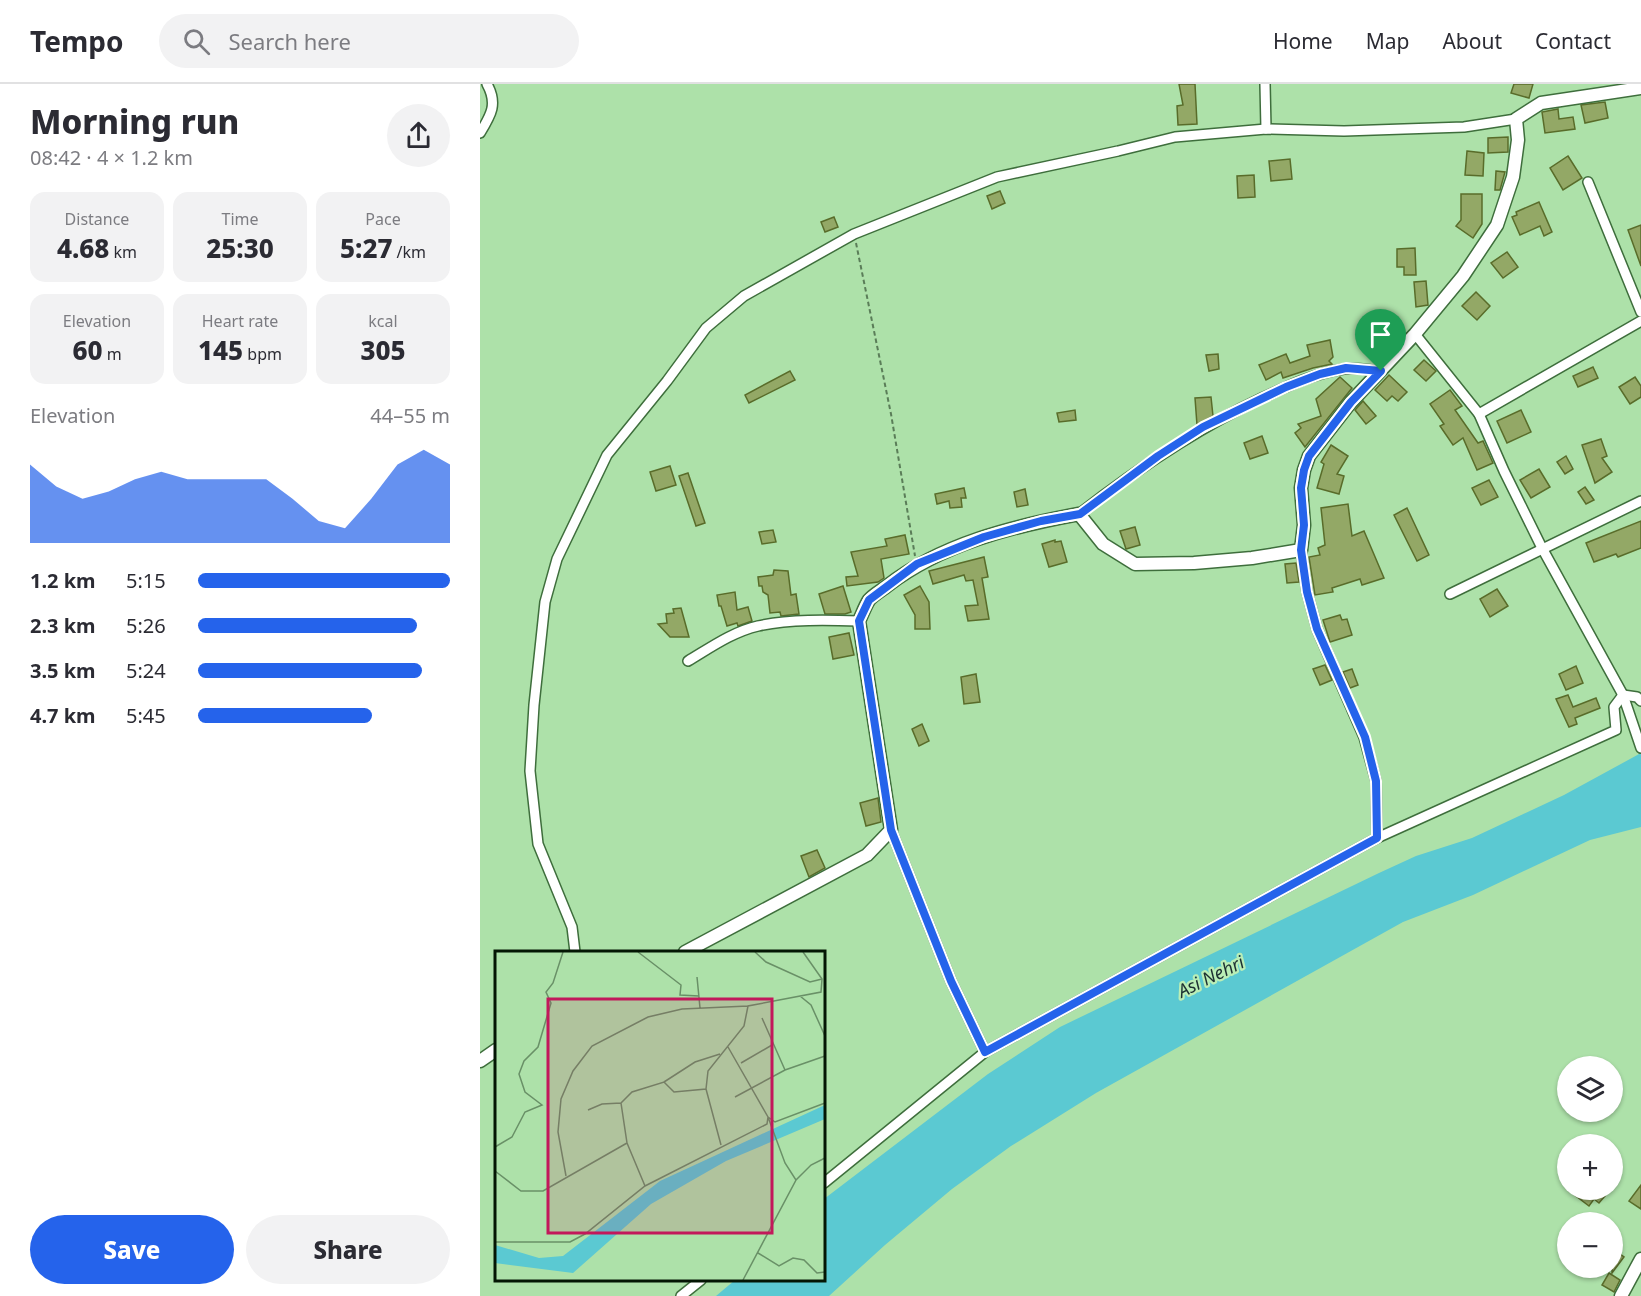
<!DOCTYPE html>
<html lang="en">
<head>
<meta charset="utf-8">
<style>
  :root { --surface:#fff; --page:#f2f2f3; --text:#2b2b33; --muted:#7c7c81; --line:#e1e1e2; --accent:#2563eb }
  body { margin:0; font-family:"Noto Sans",sans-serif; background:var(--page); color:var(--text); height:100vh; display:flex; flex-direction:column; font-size:22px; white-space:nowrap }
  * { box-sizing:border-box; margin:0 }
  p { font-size:20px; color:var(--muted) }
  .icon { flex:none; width:33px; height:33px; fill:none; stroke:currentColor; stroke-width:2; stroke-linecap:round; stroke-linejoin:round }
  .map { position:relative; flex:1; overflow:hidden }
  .sheet { display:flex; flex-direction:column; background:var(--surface); width:480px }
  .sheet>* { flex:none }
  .tools { position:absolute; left:1077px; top:972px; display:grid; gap:12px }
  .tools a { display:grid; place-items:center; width:66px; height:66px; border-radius:50%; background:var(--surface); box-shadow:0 2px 4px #0004; font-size:30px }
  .pin { position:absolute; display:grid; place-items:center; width:51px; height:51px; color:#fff; margin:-62px -26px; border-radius:50% 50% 50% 0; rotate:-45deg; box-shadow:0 0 6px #0007 }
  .pin .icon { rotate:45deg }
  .round { display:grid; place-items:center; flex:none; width:63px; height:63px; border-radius:32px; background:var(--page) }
  .head { display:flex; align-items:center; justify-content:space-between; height:102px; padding:0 30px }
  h1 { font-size:33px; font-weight:800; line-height:45px }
  .stats { display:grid; grid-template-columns:repeat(3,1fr); gap:9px; height:102px; padding:6px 30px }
  .stats div { display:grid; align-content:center; border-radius:15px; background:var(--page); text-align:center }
  .stats b { font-size:26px; font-weight:800 }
  .stats small { font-size:16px; font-weight:400 }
  .stats p { font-size:16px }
  .chart { height:168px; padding:12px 30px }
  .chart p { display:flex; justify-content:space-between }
  .chart svg { width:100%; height:108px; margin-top:6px; fill:var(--accent); opacity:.7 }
  .button { display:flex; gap:12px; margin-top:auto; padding:12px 30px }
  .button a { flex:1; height:69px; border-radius:36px; background:var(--accent); color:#fff; font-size:24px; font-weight:800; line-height:69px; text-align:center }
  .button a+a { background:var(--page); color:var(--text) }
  ul { padding:0 30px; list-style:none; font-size:20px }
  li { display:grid; grid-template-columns:96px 72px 1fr; align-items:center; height:45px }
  li i { height:15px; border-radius:8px; background:var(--accent) }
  header { display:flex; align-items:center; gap:36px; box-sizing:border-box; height:84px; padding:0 30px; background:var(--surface); border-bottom:2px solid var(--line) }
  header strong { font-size:28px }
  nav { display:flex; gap:33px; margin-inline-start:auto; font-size:21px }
  .search { width:420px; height:54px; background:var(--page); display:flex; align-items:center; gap:15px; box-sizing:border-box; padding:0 21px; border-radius:33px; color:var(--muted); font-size:22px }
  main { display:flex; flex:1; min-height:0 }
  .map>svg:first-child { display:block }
  .water { fill:#5bc9d2 }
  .building { fill:#93a866; stroke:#596c2a; stroke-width:1.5 }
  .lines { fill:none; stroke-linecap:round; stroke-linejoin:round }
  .street-casing { stroke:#3e6e3c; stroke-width:12 }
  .secondary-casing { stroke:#3e6e3c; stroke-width:15 }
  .path { stroke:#5a7d58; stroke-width:2; stroke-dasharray:4.5 3; stroke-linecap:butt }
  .street { stroke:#fff; stroke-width:9 }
  .secondary { stroke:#fff; stroke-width:12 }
  .route-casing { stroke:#fff; stroke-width:12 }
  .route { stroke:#2563eb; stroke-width:8 }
  .labels { text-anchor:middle; stroke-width:4.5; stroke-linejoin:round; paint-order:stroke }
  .water-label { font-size:18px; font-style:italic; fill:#1c3032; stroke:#baeeb6 }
  .inset-road { fill:none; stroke:#699067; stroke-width:1.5 }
  .view { fill:#c2185b; fill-opacity:0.15; stroke:#c2185b; stroke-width:3 }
  .inset-edge { fill:none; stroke:#041604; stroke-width:3 }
</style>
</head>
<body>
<header>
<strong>Tempo</strong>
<div class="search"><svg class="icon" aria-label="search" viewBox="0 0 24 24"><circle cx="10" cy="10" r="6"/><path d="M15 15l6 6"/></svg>Search here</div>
<nav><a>Home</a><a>Map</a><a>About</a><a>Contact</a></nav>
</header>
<main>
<section class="sheet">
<div class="head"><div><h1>Morning run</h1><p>08:42 · 4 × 1.2 km</p></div><a class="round"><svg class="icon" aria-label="share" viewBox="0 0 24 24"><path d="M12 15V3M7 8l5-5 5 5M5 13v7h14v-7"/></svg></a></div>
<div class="stats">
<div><p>Distance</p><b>4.68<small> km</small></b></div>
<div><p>Time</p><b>25:30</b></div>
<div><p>Pace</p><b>5:27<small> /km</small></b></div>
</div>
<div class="stats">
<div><p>Elevation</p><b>60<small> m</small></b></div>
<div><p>Heart rate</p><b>145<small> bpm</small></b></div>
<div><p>kcal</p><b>305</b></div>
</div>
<div class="chart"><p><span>Elevation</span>44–55 m</p>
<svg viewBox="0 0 160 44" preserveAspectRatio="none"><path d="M0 44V12L10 21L20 26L30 23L40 18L50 15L60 18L70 18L80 18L90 18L100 26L110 35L120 38L130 26L140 12L150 6L160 12V44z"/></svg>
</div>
<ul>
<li><b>1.2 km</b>5:15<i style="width:100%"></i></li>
<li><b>2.3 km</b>5:26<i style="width:87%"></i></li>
<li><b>3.5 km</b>5:24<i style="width:89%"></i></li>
<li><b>4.7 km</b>5:45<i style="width:69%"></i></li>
</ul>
<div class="button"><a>Save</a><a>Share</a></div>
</section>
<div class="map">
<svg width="1161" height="1212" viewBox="0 0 1161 1212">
  <rect width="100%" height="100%" fill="#ade1a9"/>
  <path class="water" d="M1161,669V743L1110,756L993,811L923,838L616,1009L531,1062L472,1105L405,1161L349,1212H236L255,1196H344V1115L508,990L580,943L899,789L936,772L992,754L1084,711Z"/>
  <g class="building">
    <path d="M699,0H715L717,40L698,41L697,22L703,21Z"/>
    <path d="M1034,0H1053L1049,14L1031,9Z"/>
    <path d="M1125,18L1128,34L1105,39L1101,21Z"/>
    <path d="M1078,25L1079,35L1093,33L1095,45L1065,49L1062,28Z"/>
    <path d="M1028,53V68L1008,69V54Z"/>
    <path d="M987,67L1004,69L1003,92L985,91Z"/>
    <path d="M1088,72L1102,94L1083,106L1070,84Z"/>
    <path d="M810,75L812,95L791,97L789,77Z"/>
    <path d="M1016,87L1025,88L1020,106H1015Z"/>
    <path d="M774,91L775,113L758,114L757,92Z"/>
    <path d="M520,107L525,119L512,125L507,112Z"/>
    <path d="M981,110H1002V140L993,154L976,142L981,136Z"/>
    <path d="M1059,118L1072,148L1064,152L1060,142L1040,151L1032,133L1037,131L1036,128Z"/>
    <path d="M354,133L358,143L345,148L341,138Z"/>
    <path d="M1161,141V182L1148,146Z"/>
    <path d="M935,164L936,191H924V183H917V165Z"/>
    <path d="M1027,168L1038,183L1023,194L1011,179Z"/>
    <path d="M946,197L948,221L936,223L934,198Z"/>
    <path d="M996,208L1010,222L997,236L982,222Z"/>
    <path d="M901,243L904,269L894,270L891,244Z"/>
    <path d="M850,256L853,273L849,277L852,280L833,284L803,294L801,288L786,296L779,281L806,270L810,279L830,272L827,261Z"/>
    <path d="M738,270L739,285L729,287L726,271Z"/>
    <path d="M944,276L956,287L946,297L934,286Z"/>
    <path d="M1113,283L1118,294L1098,303L1093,292Z"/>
    <path d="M310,287L315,296L269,319L265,311Z"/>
    <path d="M909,291L927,308L918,317L912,312L907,317L895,306Z"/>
    <path d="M860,293L872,304L825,363L815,349L821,344L818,340L841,332L836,315Z"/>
    <path d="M1155,293L1161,302V313L1150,320L1139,303Z"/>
    <path d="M970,306L982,322L975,326L998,359L1003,357L1013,379L997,386L983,354L973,361L960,342L964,340L950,320Z"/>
    <path d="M731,313L733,332L717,341L715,314Z"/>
    <path d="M883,317L896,332L886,340L875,326Z"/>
    <path d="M595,326L596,336L579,338L577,329Z"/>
    <path d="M1041,326L1051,348L1027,359L1017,337Z"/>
    <path d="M782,352L788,369L770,375L764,359Z"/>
    <path d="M1121,355L1127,372L1122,374L1132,388L1115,399L1102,361Z"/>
    <path d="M851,361L868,372L857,390L864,392L859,410L837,404L844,380L841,378Z"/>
    <path d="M1086,372L1093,385L1085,390L1077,378Z"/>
    <path d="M190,382L196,401L176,407L170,388Z"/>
    <path d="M1059,385L1070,403L1051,414L1040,396Z"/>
    <path d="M208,389L225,439L216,442L199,392Z"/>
    <path d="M1009,396L1018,413L1001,421L992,404Z"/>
    <path d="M1105,403L1114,416L1106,420L1098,408Z"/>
    <path d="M484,404L486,414H481L482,423L470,424L469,417L457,420L455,410Z"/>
    <path d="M545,405L548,421L537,423L534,408Z"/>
    <path d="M868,420L872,452L884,447L904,494L882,501L880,495L852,504L853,508L835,511L829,473L840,471L838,464L845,461L841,424Z"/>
    <path d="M927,424L949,471L937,477L914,431Z"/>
    <path d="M1161,437V464L1138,473L1136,470L1114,478L1106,459Z"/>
    <path d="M655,443L660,461L646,465L640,447Z"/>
    <path d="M293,446L296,458L282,460L279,448Z"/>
    <path d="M425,451L429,470L401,475L404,494L398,498L367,502L366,493L378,492L371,468L407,462L405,455Z"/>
    <path d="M575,456V458L581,457L587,478L569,483L562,460Z"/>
    <path d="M504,473L508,493L502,494L509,535L488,537L485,522L498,521L493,496L486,497L484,491L453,500L449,487Z"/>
    <path d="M816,479L819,498L807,499L805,480Z"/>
    <path d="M294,486L308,487L311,511L316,510L319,530L301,532L300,528L290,529L288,511L283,508L282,502H279L278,493L293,491Z"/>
    <path d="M363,502L371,528L365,530H345L339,510Z"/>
    <path d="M440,502L449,518L450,545H435V531L424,511Z"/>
    <path d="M1017,505L1028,522L1010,533L1000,515Z"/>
    <path d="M255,508L257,526L268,523L272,537L258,542L257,539L247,542L241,522H239L237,511Z"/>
    <path d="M201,524L209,553H190L178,540L187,539L186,530L194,529L193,525Z"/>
    <path d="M860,531L862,536L867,535L872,551L850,558L843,536Z"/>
    <path d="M369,549L374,571L353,575L349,553Z"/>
    <path d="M845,581L852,596L840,601L833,585Z"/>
    <path d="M1096,582L1103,599L1086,606L1079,590Z"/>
    <path d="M872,585L878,601L870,604L863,588Z"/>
    <path d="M496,590L500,618L484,620L481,593Z"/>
    <path d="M1088,611L1093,623L1116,614L1120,624L1095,634L1097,640L1089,643L1076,615Z"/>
    <path d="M442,640L449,657L439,662L432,645Z"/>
    <path d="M398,714L401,738L386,742L380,719Z"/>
    <path d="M337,766L345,784L329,793L321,772Z"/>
    <path d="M1161,1101V1125L1149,1117Z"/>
    <path d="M1088,1106H1121L1119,1108L1125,1112L1119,1119L1114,1115L1109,1122Z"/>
    <path d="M1132,1164L1144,1173L1132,1189Z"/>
    <path d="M1129,1189L1140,1196L1134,1208L1122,1201Z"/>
  </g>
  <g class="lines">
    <g class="street-casing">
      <g id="street">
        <path d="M785,0L786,45"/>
        <path d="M0,49C11,31 18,20 7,0"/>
        <path d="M1108,98L1161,228"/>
        <path d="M935,250L999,330L1024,387L1062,464L1143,611L1161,664"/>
        <path d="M999,330L1161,237"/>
        <path d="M599,430C657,385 716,345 782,314C808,302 835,289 864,285C875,283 889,286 901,287"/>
        <path d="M821,466L827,508L837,545L884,653L896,697L897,754"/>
        <path d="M970,510L1161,417"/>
        <path d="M208,577C230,564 252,548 278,542C310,535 347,536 379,537"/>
        <path d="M411,746L471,897L505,968"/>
        <path d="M95,868L92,843L58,760L50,687L54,621L65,518L77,475L127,371L187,297L226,244L264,212L374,150L517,93L638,67L695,53L786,45L864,47L984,43L1036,35"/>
        <path d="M344,1099L505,968L897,754L1136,646L1134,623L1143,611L1157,613L1161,617"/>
        <path d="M201,1212L221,1196"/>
      </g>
    </g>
    <g class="secondary-casing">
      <g id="secondary">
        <path d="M205,868L387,771L411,746L379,537C382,531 385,522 389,516C393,511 402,506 407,502C461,460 533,442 599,430L623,460L655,480L714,479L772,474L821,466L824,441L821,404L824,386L829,372L871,318L935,250L983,192L1017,141L1033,93L1038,56L1036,35L1061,19L1161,4"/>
        <path d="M0,977L16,966"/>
        <path d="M1141,1212L1161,1175"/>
      </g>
    </g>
    <path class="path" d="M376,159L411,330L435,472"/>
    <use href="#street" class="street"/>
    <use href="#secondary" class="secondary"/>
  </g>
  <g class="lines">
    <g class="route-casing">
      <path id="route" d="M866,284L901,287L871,318L829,372L824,386L821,404L824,441L821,466L827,508L837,545L885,653L896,697L897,754L505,968L471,897L411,746L379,537L389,516L437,480L504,453L561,437L600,430L678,372L723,343L806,303L840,290Z"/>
    </g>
    <use href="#route" class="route"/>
  </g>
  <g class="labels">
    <g class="water-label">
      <text transform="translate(731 893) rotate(-26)" y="6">Asi Nehri</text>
    </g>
  </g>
  <g transform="translate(15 867)">
    <rect width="330" height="330" fill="#ade1a9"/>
    <path d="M330,154V168L231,210L156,253L78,322L0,312V294L44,307L68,305L165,230Z" fill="#5bc9d2"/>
    <path class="inset-road" d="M143,1L186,34L185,44L204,45M260,1L271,11L315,31L327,28M202,26L205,57M305,45L316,54L330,85M267,67L290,119M233,96L273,166L290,212L301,229L248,329M246,112L277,94M169,131L200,111L225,103M211,138L226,194M240,146L290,119L330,105M93,159L107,153L126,152M132,192L150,235M0,196L17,186L30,161L47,154L30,141L24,123L29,110L43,96L56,52L51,41L58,32L68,1M0,220L26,240H48L132,192L126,152L137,141L169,131L179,141L211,138L213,120L249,75L253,55L326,41L327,28L308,1M71,225L63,181L66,148L78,120L97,95L153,66L187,58L253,55M301,229L316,214L330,207M0,291H75L90,283L150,235L272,173L273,166L280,171L330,152M263,302L284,315L298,307L309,309L322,322L330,321"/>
    <path class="view" d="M53,48H277V282H53Z"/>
    <rect width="330" height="330" class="inset-edge"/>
  </g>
</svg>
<div class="tools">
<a><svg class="icon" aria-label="layers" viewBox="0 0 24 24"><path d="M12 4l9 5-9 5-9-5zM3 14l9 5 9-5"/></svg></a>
<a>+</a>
<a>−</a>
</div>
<div class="pin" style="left:901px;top:287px;background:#1e9e55"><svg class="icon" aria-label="arrive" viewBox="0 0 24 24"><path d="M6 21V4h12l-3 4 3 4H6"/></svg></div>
</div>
</main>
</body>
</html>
